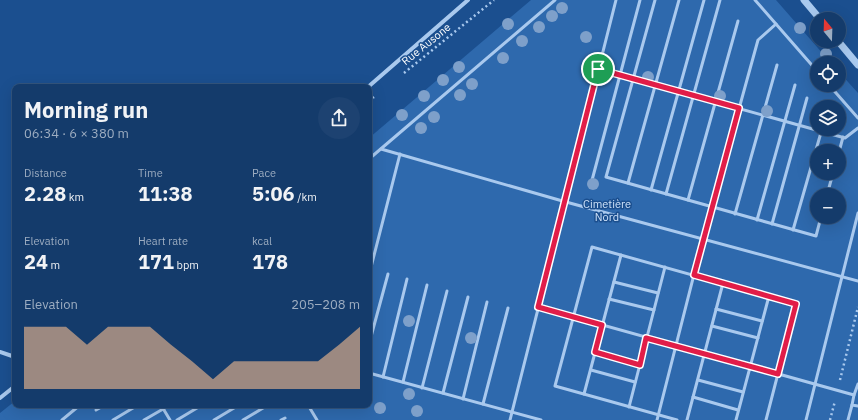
<!DOCTYPE html>
<html lang="en">
<head>
<meta charset="utf-8">
<style>
  :root { --surface:#143b6b; --page:#1d4271; --text:#f1f3f6; --muted:#9dadc1; --line:#33557e; --accent:#d6ab8b }
  body { margin:0; font-family:"IBM Plex Sans",sans-serif; background:var(--page); color:var(--text); height:100vh; display:flex; flex-direction:column; font-size:15px; white-space:nowrap }
  * { box-sizing:border-box; margin:0 }
  p { font-size:13px; color:var(--muted) }
  .icon { flex:none; width:22px; height:22px; fill:none; stroke:currentColor; stroke-width:2; stroke-linecap:round; stroke-linejoin:round }
  .map { position:relative; flex:1; overflow:hidden }
  .drawer { position:absolute; left:12px; top:84px; width:360px; height:324px; display:flex; flex-direction:column; background:var(--surface); border-radius:8px; box-shadow:0 4px 16px #0002,0 0 0 1px var(--line) }
  .drawer>* { flex:none }
  .needle { width:26px; rotate:341deg }
  .fabs { position:absolute; left:810px; top:12px; display:grid; gap:8px }
  .fabs a { display:grid; place-items:center; width:36px; height:36px; border-radius:50%; background:var(--surface); box-shadow:0 4px 16px #0002,0 0 0 1px var(--line); font-size:20px }
  .pin { position:absolute; display:grid; place-items:center; width:34px; height:34px; color:#fff; margin:-17px; border:2px solid #fff; border-radius:50%; box-shadow:0 1px 4px #0007 }
  .round { display:grid; place-items:center; flex:none; width:42px; height:42px; border-radius:21px; background:var(--page) }
  .overview { display:flex; align-items:center; justify-content:space-between; height:68px; padding:0 12px }
  h1 { font-size:22px; font-weight:700; line-height:30px }
  .stats { display:grid; grid-template-columns:repeat(3,1fr); gap:6px; height:68px; padding:4px 12px }
  .stats div { display:grid; align-content:center }
  .stats b { font-size:20px; font-weight:700 }
  .stats small { font-size:11px; font-weight:400 }
  .stats p { font-size:11px }
  .chart { height:112px; padding:8px 12px }
  .chart p { display:flex; justify-content:space-between }
  .chart svg { width:100%; height:72px; margin-top:4px; fill:var(--accent); opacity:.7 }
  .map>svg:first-child { display:block }
  .green { fill:#2e69ad; fill-rule:evenodd }
  .lines { fill:none; stroke-linecap:round; stroke-linejoin:round }
  .path { stroke:#a9c9ee; stroke-width:2.5; stroke-dasharray:2 3; stroke-linecap:butt }
  .service { stroke:#a9c9ee; stroke-width:3 }
  .minor { stroke:#a9c9ee; stroke-width:4 }
  .tertiary { stroke:#a9c9ee; stroke-width:7 }
  .tree { fill:#7ea0ca }
  .route-casing { stroke:#fff; stroke-width:8 }
  .route { stroke:#e11d48; stroke-width:5 }
  .labels { text-anchor:middle; stroke-width:3; stroke-linejoin:round; paint-order:stroke }
  .street-label { font-size:11px; fill:#fff; stroke:#1b4f8f }
  .park-label { font-size:11px; fill:#cfe3fa; stroke:#1b4f8f }
</style>
</head>
<body>
<div class="map">
<svg width="858" height="420" viewBox="0 0 858 420">
  <rect width="100%" height="100%" fill="#1b4f8f"/>
  <path class="green" d="M531,0H776L831,63H817V85H839V72L858,93V420H0V413L15,401V405H369V138ZM817,107H839V129H817ZM817,151H839V173H817ZM817,195H839V217H817Z"/>
  <g class="lines">
    <g class="path">
      <path d="M404,73L494,0"/>
      <path d="M369,101L374,97"/>
      <path d="M840,380L858,307"/>
      <path d="M830,420L835,401"/>
    </g>
    <g class="service">
      <path d="M655,0L606,177L816,236L821,217"/>
      <path d="M755,0L817,71"/>
      <path d="M597,69L845,138L858,128"/>
      <path d="M829,85L858,118"/>
      <path d="M381,149L566,202L858,281"/>
      <path d="M839,152L843,137"/>
      <path d="M369,159L555,0"/>
      <path d="M628,183L679,0"/>
      <path d="M591,184L640,0"/>
      <path d="M651,190L704,0"/>
      <path d="M666,194L720,0"/>
      <path d="M827,195L833,173"/>
      <path d="M688,200L738,21"/>
      <path d="M735,214L777,65"/>
      <path d="M757,220L795,85"/>
      <path d="M772,224L807,98"/>
      <path d="M793,230L822,129"/>
      <path d="M369,275L400,154"/>
      <path d="M614,282L658,293"/>
      <path d="M609,299L654,310"/>
      <path d="M538,307L854,395L858,384"/>
      <path d="M716,309L762,321"/>
      <path d="M712,326L758,338"/>
      <path d="M369,344L388,274"/>
      <path d="M595,353L639,365"/>
      <path d="M591,370L635,382"/>
      <path d="M369,373L541,420"/>
      <path d="M383,377L407,279"/>
      <path d="M698,380L743,392"/>
      <path d="M403,382L427,285"/>
      <path d="M422,388L447,291"/>
      <path d="M443,393L468,297"/>
      <path d="M584,394L621,255"/>
      <path d="M854,395L852,405L858,406"/>
      <path d="M693,397L738,410"/>
      <path d="M463,399L487,302"/>
      <path d="M483,404L508,308"/>
      <path d="M161,405L170,420"/>
      <path d="M308,405L317,420"/>
      <path d="M629,407L665,267"/>
      <path d="M96,410L105,405"/>
      <path d="M62,420L80,405"/>
      <path d="M113,420L138,405"/>
      <path d="M144,420L170,405"/>
      <path d="M177,420L202,405"/>
      <path d="M214,420L239,405"/>
      <path d="M243,420L268,405"/>
      <path d="M281,420L285,418"/>
      <path d="M510,420L616,0"/>
      <path d="M657,420L703,239L758,40L776,24"/>
      <path d="M677,420L555,386L592,247L796,304L766,420"/>
      <path d="M687,420L723,283"/>
      <path d="M736,420L769,296"/>
      <path d="M806,420L858,213"/>
      <path d="M848,420L852,405"/>
    </g>
    <g class="minor">
      <path d="M368,87L468,0"/>
      <path d="M0,352L15,357"/>
      <path d="M0,398L15,386"/>
    </g>
    <g class="tertiary">
      <path d="M804,0L820,19"/>
      <path d="M838,41L858,65"/>
    </g>
  </g>
  <g class="tree">
    <circle cx="562" cy="8" r="6"/>
    <circle cx="552" cy="16" r="6"/>
    <circle cx="508" cy="24" r="6"/>
    <circle cx="539" cy="27" r="6"/>
    <circle cx="800" cy="28" r="6"/>
    <circle cx="586" cy="37" r="6"/>
    <circle cx="522" cy="41" r="6"/>
    <circle cx="826" cy="54" r="6"/>
    <circle cx="503" cy="58" r="6"/>
    <circle cx="459" cy="67" r="6"/>
    <circle cx="648" cy="77" r="6"/>
    <circle cx="443" cy="80" r="6"/>
    <circle cx="472" cy="84" r="6"/>
    <circle cx="460" cy="95" r="6"/>
    <circle cx="424" cy="96" r="6"/>
    <circle cx="720" cy="96" r="6"/>
    <circle cx="767" cy="111" r="6"/>
    <circle cx="402" cy="115" r="6"/>
    <circle cx="434" cy="117" r="6"/>
    <circle cx="421" cy="128" r="6"/>
    <circle cx="593" cy="184" r="6"/>
    <circle cx="409" cy="321" r="6"/>
    <circle cx="471" cy="338" r="6"/>
    <circle cx="409" cy="394" r="6"/>
    <circle cx="380" cy="408" r="6"/>
    <circle cx="417" cy="411" r="6"/>
  </g>
  <g class="lines">
    <g class="route-casing">
      <path id="route" d="M598,69L739,108L694,275L796,304L778,374L646,338L640,365L595,352L602,325L538,307Z"/>
    </g>
    <use href="#route" class="route"/>
  </g>
  <g class="labels">
    <g class="street-label">
      <text transform="translate(426 44) rotate(-39)" y="4">Rue Ausone</text>
    </g>
    <g class="park-label">
      <text x="607" y="208">Cimetière<tspan x="607" dy="13">Nord</tspan></text>
    </g>
  </g>
</svg>
<div class="fabs">
<a><svg class="needle" viewBox="-14 -14 28 28"><path d="M0-13l5 13h-10z" fill="#e53935"/><path d="M0 13l5-13h-10z" fill="#9dadc1"/></svg></a>
<a><svg class="icon" aria-label="locate" viewBox="0 0 24 24"><circle cx="12" cy="12" r="6"/><path d="M12 2v4M12 18v4M2 12h4M18 12h4"/></svg></a>
<a><svg class="icon" aria-label="layers" viewBox="0 0 24 24"><path d="M12 4l9 5-9 5-9-5zM3 14l9 5 9-5"/></svg></a>
<a>+</a>
<a>−</a>
</div>
<div class="pin" style="left:598px;top:69px;background:#1e9e55"><svg class="icon" aria-label="arrive" viewBox="0 0 24 24"><path d="M6 21V4h12l-3 4 3 4H6"/></svg></div>
<section class="drawer">
<div class="overview"><div><h1>Morning run</h1><p>06:34 · 6 × 380 m</p></div><a class="round"><svg class="icon" aria-label="share" viewBox="0 0 24 24"><path d="M12 15V3M7 8l5-5 5 5M5 13v7h14v-7"/></svg></a></div>
<div class="stats">
<div><p>Distance</p><b>2.28<small> km</small></b></div>
<div><p>Time</p><b>11:38</b></div>
<div><p>Pace</p><b>5:06<small> /km</small></b></div>
</div>
<div class="stats">
<div><p>Elevation</p><b>24<small> m</small></b></div>
<div><p>Heart rate</p><b>171<small> bpm</small></b></div>
<div><p>kcal</p><b>178</b></div>
</div>
<div class="chart"><p><span>Elevation</span>205–208 m</p>
<svg viewBox="0 0 160 44" preserveAspectRatio="none"><path d="M0 44V6L10 6L20 6L30 17L40 6L50 6L60 6L70 17L80 27L90 38L100 27L110 27L120 27L130 27L140 27L150 17L160 6V44z"/></svg>
</div>
</section>
</div>
</body>
</html>
